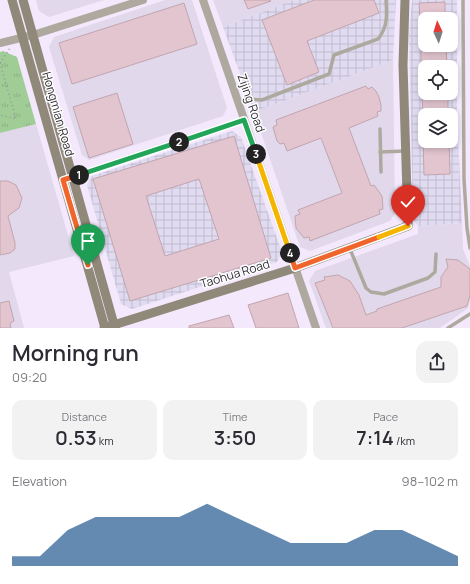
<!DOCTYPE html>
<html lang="en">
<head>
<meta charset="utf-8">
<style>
  :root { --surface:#fff; --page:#f2f2f3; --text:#2b2b33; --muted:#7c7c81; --accent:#255a92 }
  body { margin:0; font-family:Manrope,sans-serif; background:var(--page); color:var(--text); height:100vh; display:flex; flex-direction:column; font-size:15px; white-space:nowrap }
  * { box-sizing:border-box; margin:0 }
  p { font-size:13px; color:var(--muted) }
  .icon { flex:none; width:22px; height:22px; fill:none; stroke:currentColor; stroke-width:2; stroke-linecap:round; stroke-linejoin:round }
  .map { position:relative; height:328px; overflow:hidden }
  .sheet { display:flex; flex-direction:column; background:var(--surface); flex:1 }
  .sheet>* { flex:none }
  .needle { width:26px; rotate:356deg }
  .fabs { position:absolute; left:418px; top:12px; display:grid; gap:8px }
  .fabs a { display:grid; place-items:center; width:40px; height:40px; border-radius:8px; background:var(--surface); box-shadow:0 2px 6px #0003; font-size:20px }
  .pin { position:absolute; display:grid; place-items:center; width:34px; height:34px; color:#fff; margin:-41px -17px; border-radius:50% 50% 50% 0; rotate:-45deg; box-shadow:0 0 4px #0007 }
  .pin .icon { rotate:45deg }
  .km { position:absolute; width:20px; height:20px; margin:-10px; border-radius:50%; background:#222; color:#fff; font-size:11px; line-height:20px; text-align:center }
  .round { display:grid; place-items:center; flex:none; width:42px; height:42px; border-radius:12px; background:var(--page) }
  .summary { display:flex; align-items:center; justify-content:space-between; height:68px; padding:0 12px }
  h1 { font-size:22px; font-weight:600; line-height:30px }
  .stats { display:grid; grid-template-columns:repeat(3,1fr); gap:6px; height:68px; padding:4px 12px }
  .stats div { display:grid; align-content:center; border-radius:10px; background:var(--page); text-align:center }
  .stats b { font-size:20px; font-weight:600 }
  .stats small { font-size:11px; font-weight:400 }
  .stats p { font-size:11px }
  .chart { height:112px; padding:8px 12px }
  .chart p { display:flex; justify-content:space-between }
  .chart svg { width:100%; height:72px; margin-top:4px; fill:var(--accent); opacity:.7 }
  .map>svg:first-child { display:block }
  .commercial { fill:#e1d8ec }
  .industrial { fill:url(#industrial-grid); fill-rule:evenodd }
  .park { fill:url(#park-tufts) }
  .building { fill:#e2c5cf; stroke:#c1a5af; fill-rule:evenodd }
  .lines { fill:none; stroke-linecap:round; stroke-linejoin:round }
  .path { stroke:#9a92a1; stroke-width:1.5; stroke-dasharray:1 3; stroke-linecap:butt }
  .service { stroke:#aea99e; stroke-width:3.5 }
  .minor { stroke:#aea99e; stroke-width:7 }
  .tertiary { stroke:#aea99e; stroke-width:8 }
  .secondary { stroke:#908878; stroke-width:9 }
  .split-1-casing { stroke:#fff; stroke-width:8 }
  .split-2-casing { stroke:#fff; stroke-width:8 }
  .split-3-casing { stroke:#fff; stroke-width:8 }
  .split-4-casing { stroke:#fff; stroke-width:8 }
  .split-5-casing { stroke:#fff; stroke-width:8 }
  .split-6-casing { stroke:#fff; stroke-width:8 }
  .split-1 { stroke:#f0652b; stroke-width:5 }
  .split-2 { stroke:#22a559; stroke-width:5 }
  .split-3 { stroke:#22a559; stroke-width:5 }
  .split-4 { stroke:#f5b400; stroke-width:5 }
  .split-5 { stroke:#f0652b; stroke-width:5 }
  .split-6 { stroke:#f5b400; stroke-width:5 }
  .labels { text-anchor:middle; stroke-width:3; stroke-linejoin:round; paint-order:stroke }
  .street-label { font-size:12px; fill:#302b34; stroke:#fff }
</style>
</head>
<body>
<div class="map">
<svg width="470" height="328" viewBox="0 0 470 328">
  <defs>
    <pattern id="industrial-grid" width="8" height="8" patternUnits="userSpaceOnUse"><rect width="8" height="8" fill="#e1dbf1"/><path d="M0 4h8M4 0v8" fill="none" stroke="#c1bccf"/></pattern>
    <pattern id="park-tufts" width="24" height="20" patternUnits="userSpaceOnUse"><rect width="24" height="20" fill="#a0cd96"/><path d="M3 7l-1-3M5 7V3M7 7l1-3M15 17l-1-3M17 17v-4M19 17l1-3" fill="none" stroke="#8ab082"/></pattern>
  </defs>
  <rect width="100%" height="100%" fill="#f3e8fc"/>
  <g class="commercial">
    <path d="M36,0H104L49,17L39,11Z"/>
    <path d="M165,0H192L227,108L223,116L89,160L82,155L49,47L54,37Z"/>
    <path d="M213,0H294L223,27Z"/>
    <path d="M393,60L395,213L390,221L310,251L300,247L254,112Z"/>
    <path d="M36,124L74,256L9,272L24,328H0V133Z"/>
    <path d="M462,223L463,249L470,266V300L468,308L440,328H326L309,281L315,271L418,234V226Z"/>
  </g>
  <g class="industrial">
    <path d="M294,0H396L393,60L254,112L223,27Z"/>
    <path d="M412,0H457V113L462,223L418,226L413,219L409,34ZM425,19H451V45H425ZM425,67H451V93H425ZM425,115H451V141H425Z"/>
    <path d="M232,131L241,137L282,252L277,262L132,309L121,304L87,185L92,176Z"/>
  </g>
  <path class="park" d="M3,51L17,57L36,124L0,133V52Z"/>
  <g class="building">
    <path d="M244,0H270L271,1L248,9Z"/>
    <path d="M314,0H374L379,13L307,41L319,72L287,85L262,20Z"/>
    <path d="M445,2V19H420L419,3Z"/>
    <path d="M184,3L197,44L72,84L59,43Z"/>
    <path d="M421,45H446L447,67H421Z"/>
    <path d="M366,86L368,89L372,87L376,91L379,97L381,105V111L377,112L378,116L349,128L371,186L374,185L382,196L383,209L379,210L380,214L310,241L309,237L304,238L296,228L295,216L300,214L298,210L342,193L321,138L287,151L284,143L280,144L277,141L273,127L277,125L276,120Z"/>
    <path d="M117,93L133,144L89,158L73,107Z"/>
    <path d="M422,93H448V115H423Z"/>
    <path d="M234,136L271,258L130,301L93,179ZM199,179L219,239L165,256L146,196Z"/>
    <path d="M423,141H449L450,174L424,175Z"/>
    <path d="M0,181H8L16,185L22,198L19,208L8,216L15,243V249L10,253L0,255Z"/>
    <path d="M446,259L458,260L470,269V295L467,306L402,328H333L315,283L325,280L324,277L338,275L350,281L359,295L366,315L377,311V309L441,287V277L448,267Z"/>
    <path d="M288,293L299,328H256L248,305Z"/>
    <path d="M9,301L14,321L10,323L11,328H0V303Z"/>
    <path d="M229,315L234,328H189V326Z"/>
  </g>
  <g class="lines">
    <g class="path">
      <path d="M0,63L16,119L0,115"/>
      <path d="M0,63L10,48"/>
    </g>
    <g class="service">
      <path d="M463,0L464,179L467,228L470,248"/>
      <path d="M239,101L248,99L262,100L329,74L334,55L378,39C388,27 387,14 386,0"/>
      <path d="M380,129L381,172"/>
      <path d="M380,152L405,151"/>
      <path d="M350,249L366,288L371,292L384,294L428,278L435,272L436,254"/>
      <path d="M448,328L470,314"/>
    </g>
    <path class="minor" d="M69,178L244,120"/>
    <g class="tertiary">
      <path d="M203,0L316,328"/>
      <path d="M0,43L33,35L143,0"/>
    </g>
    <g class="secondary">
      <path d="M12,0L105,328"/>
      <path d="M23,0L115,328"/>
      <path d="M104,328L295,268L408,226L403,65L405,0"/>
    </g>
  </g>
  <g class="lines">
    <g class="split-1-casing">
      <path id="split-1" d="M79,175L63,180L88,265"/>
    </g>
    <g class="split-2-casing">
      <path id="split-2" d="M79,175L179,142"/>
    </g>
    <g class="split-3-casing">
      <path id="split-3" d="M179,142L244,120L256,154"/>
    </g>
    <g class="split-4-casing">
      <path id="split-4" d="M256,154L290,253"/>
    </g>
    <g class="split-5-casing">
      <path id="split-5" d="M290,253L295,268L379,237"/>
    </g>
    <g class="split-6-casing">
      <path id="split-6" d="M379,237L408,226"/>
    </g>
    <use href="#split-1" class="split-1"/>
    <use href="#split-2" class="split-2"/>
    <use href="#split-3" class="split-3"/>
    <use href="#split-4" class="split-4"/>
    <use href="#split-5" class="split-5"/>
    <use href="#split-6" class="split-6"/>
  </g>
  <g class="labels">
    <g class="street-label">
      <text transform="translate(251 103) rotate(71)" y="4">Zijing Road</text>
      <text transform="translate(58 114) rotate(74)" y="4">Hongmian Road</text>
      <text transform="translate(235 274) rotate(-17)" y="4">Taohua Road</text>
    </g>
  </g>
</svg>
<div class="fabs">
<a><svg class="needle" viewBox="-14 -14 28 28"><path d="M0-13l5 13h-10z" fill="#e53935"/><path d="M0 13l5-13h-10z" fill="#7c7c81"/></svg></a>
<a><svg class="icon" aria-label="locate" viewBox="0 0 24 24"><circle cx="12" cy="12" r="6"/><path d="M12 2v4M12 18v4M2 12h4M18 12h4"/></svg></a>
<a><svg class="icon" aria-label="layers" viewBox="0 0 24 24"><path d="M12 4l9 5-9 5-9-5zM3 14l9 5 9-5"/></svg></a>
</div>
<div class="pin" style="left:88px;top:265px;background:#1e9e55"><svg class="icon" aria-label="arrive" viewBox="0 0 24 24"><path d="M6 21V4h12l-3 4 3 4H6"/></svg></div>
<div class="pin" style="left:408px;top:226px;background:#d93025"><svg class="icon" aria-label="check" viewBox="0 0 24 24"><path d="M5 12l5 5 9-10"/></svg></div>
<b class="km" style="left:79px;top:175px">1</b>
<b class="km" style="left:179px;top:142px">2</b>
<b class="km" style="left:256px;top:154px">3</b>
<b class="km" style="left:290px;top:253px">4</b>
</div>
<section class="sheet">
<div class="summary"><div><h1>Morning run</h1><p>09:20</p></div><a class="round"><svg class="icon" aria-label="share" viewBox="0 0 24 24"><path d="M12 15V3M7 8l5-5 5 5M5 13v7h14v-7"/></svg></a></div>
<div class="stats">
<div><p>Distance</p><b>0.53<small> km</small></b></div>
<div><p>Time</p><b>3:50</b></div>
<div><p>Pace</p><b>7:14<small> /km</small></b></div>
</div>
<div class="chart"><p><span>Elevation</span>98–102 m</p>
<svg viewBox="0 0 160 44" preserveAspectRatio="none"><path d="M0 44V38L10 38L20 22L30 14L40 14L50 14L60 14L70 6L80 14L90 22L100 30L110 30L120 30L130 22L140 22L150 30L160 38V44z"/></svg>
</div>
</section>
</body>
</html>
